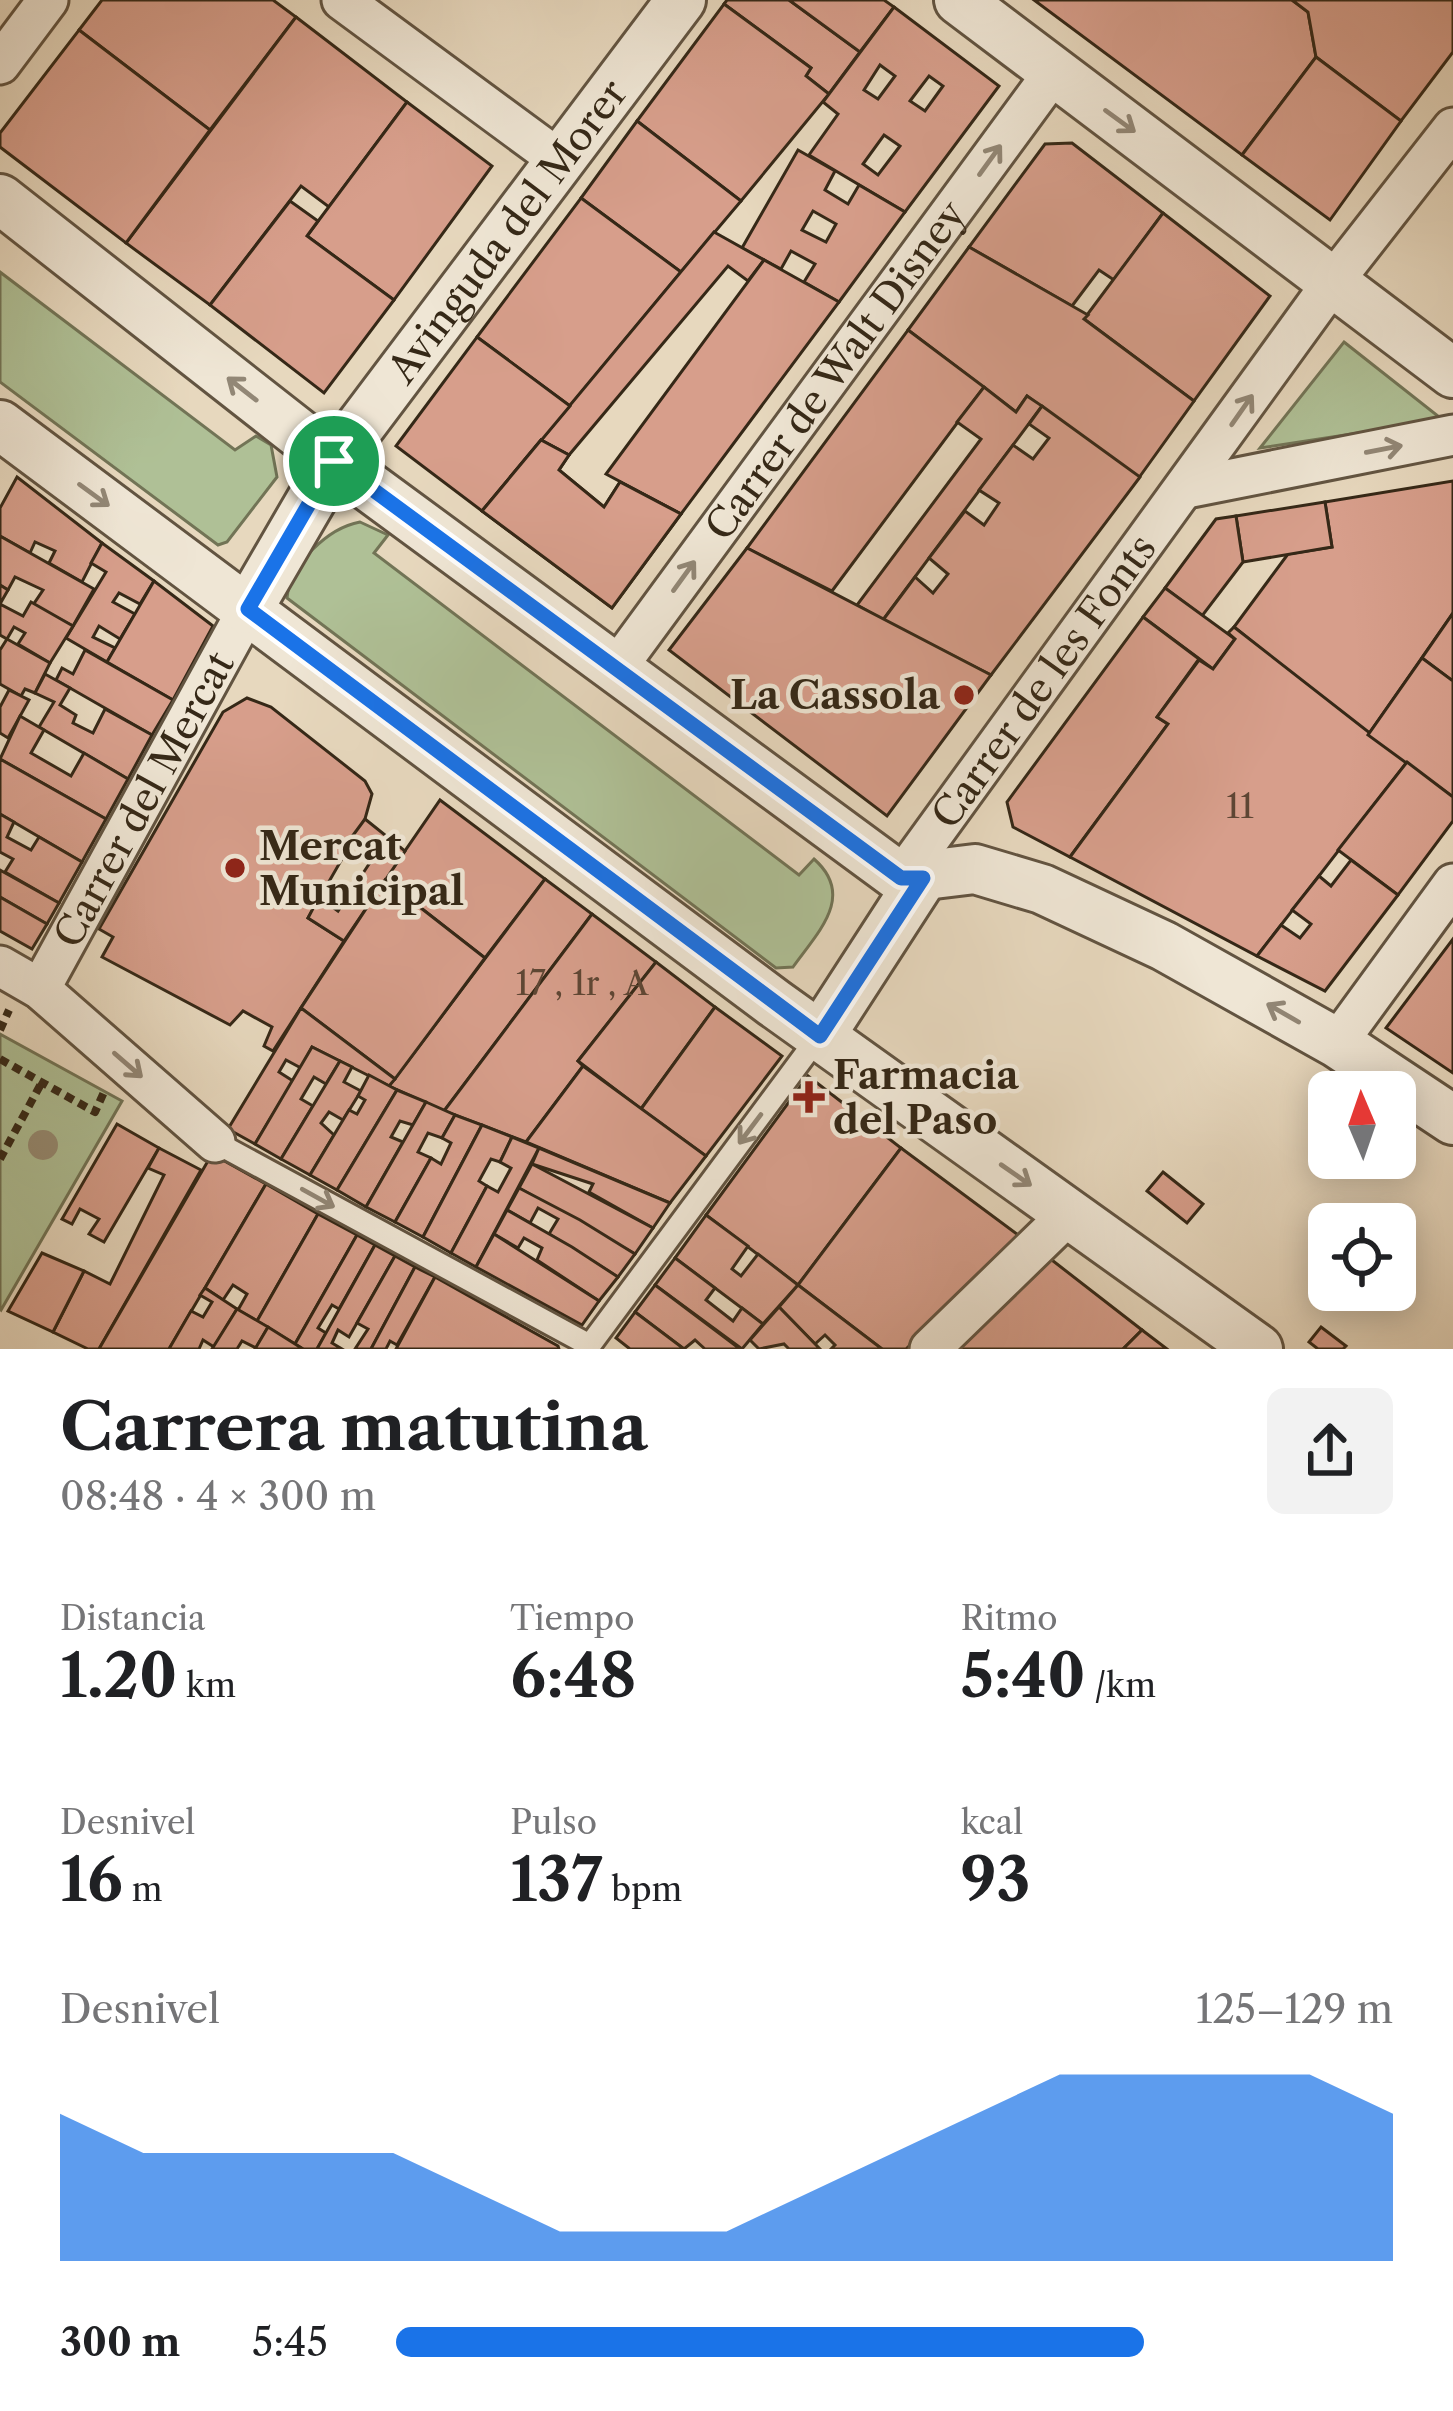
<!DOCTYPE html>
<html lang="es">
<head>
<meta charset="utf-8">
<style>
  :root { --surface:#fff; --page:#f2f2f2; --text:#202124; --muted:#757577; --accent:#1a73e8 }
  body { margin:0; font-family:"Libre Caslon Text",serif; background:var(--page); color:var(--text); height:100vh; display:flex; flex-direction:column; font-size:45px; white-space:nowrap }
  * { box-sizing:border-box; margin:0 }
  p { font-size:39px; color:var(--muted) }
  .icon { flex:none; width:66px; height:66px; fill:none; stroke:currentColor; stroke-width:2; stroke-linecap:round; stroke-linejoin:round }
  .map { position:relative; height:1349px; overflow:hidden }
  .details { display:flex; flex-direction:column; background:var(--surface); flex:1 }
  .details>* { flex:none }
  .needle { width:78px; rotate:358deg }
  .buttons { position:absolute; left:1308px; top:1071px; display:grid; gap:24px }
  .buttons a { display:grid; place-items:center; width:108px; height:108px; border-radius:18px; background:var(--surface); box-shadow:0 6px 30px #0003; font-size:60px }
  .pin { position:absolute; display:grid; place-items:center; width:102px; height:102px; color:#fff; margin:-51px; border:6px solid #fff; border-radius:50%; box-shadow:0 3px 12px #0007 }
  .round { display:grid; place-items:center; flex:none; width:126px; height:126px; border-radius:18px; background:var(--page) }
  .headline { display:flex; align-items:center; justify-content:space-between; height:204px; padding:0 60px }
  h1 { font-size:66px; font-weight:800; line-height:90px }
  .figures { display:grid; grid-template-columns:repeat(3,1fr); gap:18px; height:204px; padding:12px 60px }
  .figures div { display:grid; align-content:center }
  .figures b { font-size:60px; font-weight:800 }
  .figures small { font-size:33px; font-weight:400 }
  .figures p { font-size:33px }
  .chart { height:336px; padding:24px 60px }
  .chart p { display:flex; justify-content:space-between }
  .chart svg { width:100%; height:216px; margin-top:12px; fill:var(--accent); opacity:.7 }
  ul { padding:0 60px; list-style:none; font-size:39px }
  li { display:grid; grid-template-columns:192px 144px 1fr; align-items:center; height:90px }
  li i { height:30px; border-radius:15px; background:var(--accent) }
  .map>svg:first-child { display:block }
  .green { fill:#afc096; stroke:#727456; stroke-width:3 }
  .building { fill:#d79e8b; stroke:#352817; stroke-width:3; fill-rule:evenodd }
  .lines { fill:none; stroke-linecap:round; stroke-linejoin:round }
  .service-casing { stroke:#625441; stroke-width:27 }
  .minor-casing { stroke:#625441; stroke-width:45 }
  .tertiary-casing { stroke:#625441; stroke-width:54 }
  .path { stroke:#352817; stroke-width:8; stroke-dasharray:9 6; stroke-linecap:butt }
  .service { stroke:#efe6d5; stroke-width:21 }
  .minor { stroke:#efe6d5; stroke-width:39 }
  .tertiary { stroke:#efe6d5; stroke-width:48 }
  .tree { fill:#968c74 }
  .oneway { stroke:#928776 }
  .route-casing { stroke:#fff; stroke-width:24 }
  .route { stroke:#1a73e8; stroke-width:15 }
  .poi-dot { fill:#8f2418; stroke:#efe6d5; stroke-width:4.5 }
  .labels { text-anchor:middle; stroke-width:9; stroke-linejoin:round; paint-order:stroke }
  .number-label { font-size:33px; fill:#5e4634 }
  .street-label { font-size:39px; fill:#352817; stroke:#efe6d5 }
  .poi-label { font-size:39px; font-weight:bold; fill:#352817; stroke:#efe6d5; text-anchor:start }
</style>
</head>
<body>
<div class="map">
<svg width="1453" height="1349" viewBox="0 0 1453 1349">
  <rect width="100%" height="100%" fill="#e7d8be"/>
  <filter id="stains"><feTurbulence type="fractalNoise" baseFrequency=".00167" numOctaves="4"/><feColorMatrix values="0 0 0 0 .2 0 0 0 0 .09 0 0 0 0 .02 0 0 0 .5 -.17"/></filter>
  <radialGradient id="worn" r=".72"><stop offset=".6" stop-color="#630" stop-opacity="0"/><stop offset="1" stop-color="#630" stop-opacity=".3"/></radialGradient>
  <g class="green">
    <path d="M0,272L235,450L256,436L271,445L277,477L227,542L218,545L0,382Z"/>
    <path d="M1344,342L1443,420L1260,448Z"/>
    <path d="M360,522L388,535L374,553L799,875L814,859C856,896 818,932 793,967L776,968L287,598C290,564 328,528 360,522Z"/>
    <path d="M0,1034L122,1101L1,1310L0,1309Z"/>
  </g>
  <g class="building">
    <path d="M102,0H273L296,17L210,130L79,30Z"/>
    <path d="M727,0H789L860,52L829,94L806,76L811,68L724,4Z"/>
    <path d="M789,0H884L894,7L860,52Z"/>
    <path d="M1034,0H1292L1308,12L1316,57L1242,155Z"/>
    <path d="M1292,0H1453V52L1401,121L1316,57L1308,12Z"/>
    <path d="M724,4L811,68L806,76L829,94L741,201L637,121Z"/>
    <path d="M894,7L999,86L905,212L809,155L838,114L823,102ZM880,65L895,76L878,99L864,90ZM929,76L943,86L925,111L910,101ZM884,135L900,146L878,175L863,164Z"/>
    <path d="M296,17L407,102L329,207L301,186L210,305L126,243Z"/>
    <path d="M79,30L210,130L126,243L0,147V133Z"/>
    <path d="M1316,57L1401,121L1330,220L1242,155Z"/>
    <path d="M407,102L492,166L394,300L307,236Z"/>
    <path d="M637,121L741,201L681,272L581,198Z"/>
    <path d="M1072,143L1163,213L1114,280L1099,270L1072,306L969,247L1045,144Z"/>
    <path d="M798,150L835,171L825,190L848,204L859,185L905,212L839,302L804,282L815,264L791,251L781,269L742,248ZM813,211L836,224L826,242L802,230Z"/>
    <path d="M581,198L681,272L570,406L477,337Z"/>
    <path d="M290,201L318,221L307,236L394,300L324,393L210,305Z"/>
    <path d="M1163,213L1270,296L1194,401L1084,319Z"/>
    <path d="M714,232L764,260L748,281L728,266L569,455L541,440Z"/>
    <path d="M969,247L1088,315L1084,319L1194,401L1138,479L1027,396L1016,412L908,330Z"/>
    <path d="M764,260L839,302L681,514L606,474Z"/>
    <path d="M908,330L984,387L832,591L747,548Z"/>
    <path d="M477,337L570,406L482,511L396,446Z"/>
    <path d="M984,387L1016,412L1027,396L1042,406L883,620L857,605L981,439L957,422Z"/>
    <path d="M1042,406L1140,477L991,675L883,620L915,577L933,593L948,574L929,558L965,511L984,525L999,503L979,490L1013,445L1033,459L1049,438L1029,424Z"/>
    <path d="M541,440L569,455L559,470L604,507L620,482L681,514L612,608L482,511ZM537,476L558,491L546,506L526,490ZM591,536L609,547L597,567L580,553Z"/>
    <path d="M541,440L569,455L559,470L604,507L620,482L681,514L612,608L482,511Z"/>
    <path d="M17,477L102,543L82,582L49,563L55,551L35,542L30,553L0,536V508Z"/>
    <path d="M1453,481V613L1368,735L1234,627L1288,554L1332,547L1325,502Z"/>
    <path d="M1325,502L1332,547L1243,562L1236,516Z"/>
    <path d="M1236,516L1243,562L1202,616L1165,588L1216,519Z"/>
    <path d="M0,536L94,589L73,626L33,605L43,590L15,577L8,590L0,585Z"/>
    <path d="M102,543L154,581L140,604L119,593L113,602L135,614L120,639L99,626L93,637L115,648L107,662L66,638L106,572L91,563Z"/>
    <path d="M747,548L991,675L887,816L669,650Z"/>
    <path d="M154,581L213,626L173,700L107,662Z"/>
    <path d="M0,585L8,590L0,604L23,616L31,602L73,626L50,663L18,644L25,633L14,627L7,639L0,635Z"/>
    <path d="M1165,588L1235,639L1213,669L1143,617Z"/>
    <path d="M1453,613V681L1422,658Z"/>
    <path d="M1143,617L1199,659L1157,717L1168,724L1070,857L1013,827L1007,802Z"/>
    <path d="M1234,627L1407,762L1257,956L1070,857L1168,724L1157,717L1199,660L1213,669L1235,639L1228,633Z"/>
    <path d="M7,639L50,663L35,693L25,689L21,696L0,684V650Z"/>
    <path d="M85,650L173,700L152,735L56,680L62,668L73,674Z"/>
    <path d="M1422,658L1453,681V797L1368,735Z"/>
    <path d="M45,674L70,688L60,705L76,715L73,723L93,733L105,709L152,735L128,779L39,727L54,702L35,693Z"/>
    <path d="M9,690L29,700L8,738L0,733V707Z"/>
    <path d="M247,698L271,707L365,781L372,794L365,819L308,918L344,941L273,1051L264,1046L272,1027L243,1011L230,1025L102,957L113,937L99,929L223,712Z"/>
    <path d="M20,716L44,730L31,753L71,776L84,753L128,779L106,819L0,759Z"/>
    <path d="M0,759L106,819L82,862L0,814Z"/>
    <path d="M1407,762L1453,797V821L1398,895L1338,850Z"/>
    <path d="M440,800L545,879L485,958L385,880Z"/>
    <path d="M0,814L14,822L7,837L31,850L39,837L82,862L59,903L5,872L13,859L0,852Z"/>
    <path d="M365,819L405,851L344,941L308,918L319,897L338,911L375,855L351,838Z"/>
    <path d="M1351,860L1398,895L1325,991L1257,956L1281,925L1300,938L1311,924L1292,910L1319,876L1331,886Z"/>
    <path d="M0,870L59,903L47,924L0,897Z"/>
    <path d="M545,879L592,914L444,1111L389,1086Z"/>
    <path d="M385,880L485,958L395,1079L301,1008Z"/>
    <path d="M0,897L47,924L32,949L0,931Z"/>
    <path d="M592,914L656,962L578,1061L583,1066L526,1142L444,1111Z"/>
    <path d="M1453,939V1073L1386,1028Z"/>
    <path d="M656,962L715,1007L641,1109L578,1061Z"/>
    <path d="M715,1007L782,1056L706,1156L641,1109Z"/>
    <path d="M301,1008L395,1079L389,1086L312,1047L301,1068L286,1060L279,1072L293,1081L255,1144L228,1129Z"/>
    <path d="M312,1047L340,1061L326,1084L314,1077L301,1099L313,1106L281,1159L255,1144Z"/>
    <path d="M340,1061L352,1067L344,1082L361,1091L343,1120L329,1112L321,1123L334,1135L310,1175L281,1159Z"/>
    <path d="M583,1066L706,1156L670,1203L526,1142Z"/>
    <path d="M369,1075L397,1090L337,1190L310,1175L349,1110L357,1114L365,1100L358,1096Z"/>
    <path d="M808,1076L901,1148L798,1285L706,1215Z"/>
    <path d="M397,1090L426,1102L413,1125L400,1121L391,1137L403,1142L366,1207L337,1190Z"/>
    <path d="M426,1102L455,1115L442,1138L428,1133L418,1152L431,1158L395,1222L366,1207Z"/>
    <path d="M455,1115L482,1125L423,1237L395,1222L431,1158L441,1164L451,1143L442,1138Z"/>
    <path d="M117,1124L159,1148L104,1242L89,1234L99,1219L80,1209L72,1224L62,1219Z"/>
    <path d="M482,1125L512,1137L500,1162L491,1159L479,1181L487,1186L451,1253L423,1237Z"/>
    <path d="M512,1137L539,1148L476,1267L451,1253L487,1186L498,1192L511,1168L500,1162Z"/>
    <path d="M159,1148L201,1170L99,1349H88L53,1332L84,1271L110,1284L164,1175L148,1168Z"/>
    <path d="M539,1148L670,1203L653,1228L589,1192L593,1184L532,1164Z"/>
    <path d="M901,1148L1021,1237L906,1349H882L798,1285Z"/>
    <path d="M212,1154L266,1184L169,1349H99Z"/>
    <path d="M532,1164L653,1228L635,1254L519,1188Z"/>
    <path d="M1163,1172L1203,1204L1187,1223L1147,1191Z"/>
    <path d="M266,1184L318,1214L257,1321L238,1310L247,1294L233,1285L223,1300L205,1288Z"/>
    <path d="M519,1188L580,1220L635,1254L618,1277L549,1234L558,1219L538,1208L530,1223L507,1210Z"/>
    <path d="M507,1210L572,1247L618,1277L599,1301L537,1260L542,1248L524,1238L518,1248L494,1234Z"/>
    <path d="M318,1214L357,1235L295,1344L257,1321Z"/>
    <path d="M706,1215L748,1246L732,1269L741,1276L758,1254L798,1285L763,1324L675,1258Z"/>
    <path d="M494,1234L599,1301L582,1325L476,1267Z"/>
    <path d="M357,1235L375,1245L339,1309L332,1305L318,1328L326,1333L317,1349H303L295,1344Z"/>
    <path d="M375,1245L395,1256L349,1337L338,1330L332,1343L342,1349H317Z"/>
    <path d="M42,1253L84,1271L53,1332L8,1311Z"/>
    <path d="M395,1256L415,1267L371,1349H355L368,1329L357,1323Z"/>
    <path d="M1048,1257L1142,1330L1123,1349H955Z"/>
    <path d="M675,1258L715,1288L706,1300L733,1321L742,1308L763,1324L742,1349L655,1285Z"/>
    <path d="M415,1267L435,1277L397,1345L390,1341L386,1349H371Z"/>
    <path d="M435,1277L558,1346L559,1349H396Z"/>
    <path d="M655,1285L740,1349H705L695,1340L684,1349L635,1312Z"/>
    <path d="M798,1285L882,1349H831L835,1345L825,1335L815,1344L779,1307Z"/>
    <path d="M205,1288L237,1309L214,1347L203,1340L199,1349H169L191,1311L203,1317L212,1302L200,1295Z"/>
    <path d="M779,1307L820,1349H789L784,1344L759,1349L750,1340Z"/>
    <path d="M237,1309L268,1327L256,1348L242,1341L237,1349H212Z"/>
    <path d="M635,1312L684,1349H630L616,1338Z"/>
    <path d="M268,1327L303,1349H255Z"/>
    <path d="M1321,1327L1346,1346L1343,1349H1318L1309,1342Z"/>
    <path d="M1142,1330L1167,1349H1123Z"/>
  </g>
  <g class="lines">
    <g class="service-casing">
      <g id="service">
        <path d="M215,1142L589,1345"/>
        <path d="M587,1349L819,1036"/>
      </g>
    </g>
    <g class="minor-casing">
      <g id="minor">
        <path d="M342,0L558,159"/>
        <path d="M0,64L48,0"/>
        <path d="M1187,488L1453,435"/>
        <path id="s1" d="M615,670L1054,72"/>
        <path id="s2" d="M901,878L1335,279L1453,128"/>
        <path d="M0,966L40,989L215,1142"/>
        <path id="s3" d="M40,989L248,609"/>
        <path d="M1337,1043L1453,884"/>
        <path d="M930,1349L1070,1213"/>
      </g>
    </g>
    <g class="tertiary-casing">
      <g id="tertiary">
        <path d="M959,0L1453,373"/>
        <path d="M0,199L334,461L901,878"/>
        <path d="M0,425L774,1003L1258,1349"/>
        <path id="s4" d="M248,609L334,461L681,0"/>
        <path d="M901,878L975,869L1042,889L1164,946L1337,1043L1453,1120"/>
        <path d="M820,1036L923,877"/>
      </g>
    </g>
    <g class="path">
      <path d="M0,1030L9,1010"/>
      <path d="M0,1059L95,1112L104,1092"/>
      <path d="M0,1159L42,1082"/>
    </g>
    <use href="#service" class="service"/>
    <use href="#minor" class="minor"/>
    <use href="#tertiary" class="tertiary"/>
  </g>
  <circle class="tree" cx="43" cy="1145" r="15"/>
  <defs><path id="oneway-shaft" d="M-6 0H5M1.5-3L5.5 0L1.5 3" fill="none" stroke-width="1.6" stroke-linecap="round" stroke-linejoin="round" transform="scale(3)"/></defs>
  <g class="oneway">
    <use href="#oneway-shaft" transform="translate(1120 121) rotate(36)"/>
    <use href="#oneway-shaft" transform="translate(990 160) rotate(-54)"/>
    <use href="#oneway-shaft" transform="translate(242 389) rotate(-142)"/>
    <use href="#oneway-shaft" transform="translate(1242 410) rotate(-55)"/>
    <use href="#oneway-shaft" transform="translate(1384 449) rotate(-11)"/>
    <use href="#oneway-shaft" transform="translate(94 495) rotate(36)"/>
    <use href="#oneway-shaft" transform="translate(684 576) rotate(-54)"/>
    <use href="#oneway-shaft" transform="translate(1283 1013) rotate(-150)"/>
    <use href="#oneway-shaft" transform="translate(128 1065) rotate(41)"/>
    <use href="#oneway-shaft" transform="translate(750 1129) rotate(127)"/>
    <use href="#oneway-shaft" transform="translate(1016 1175) rotate(35)"/>
    <use href="#oneway-shaft" transform="translate(318 1198) rotate(29)"/>
  </g>
  <g class="lines">
    <g class="route-casing">
      <path id="route" d="M334,461L901,878H923L820,1036L248,609Z"/>
    </g>
    <use href="#route" class="route"/>
  </g>
  <g class="poi-dot">
    <circle cx="964" cy="695" r="12"/>
    <circle cx="235" cy="868" r="12"/>
    <path d="M803 1079h12v12h12v12h-12v12h-12v-12h-12v-12h12z"/>
  </g>
  <g class="labels">
    <g class="number-label">
      <text x="1240" y="818">11</text>
      <text x="582" y="995">17 , 1r , A</text>
    </g>
    <g class="street-label">
      <text dy="14" stroke="none"><textPath href="#s4" startOffset="459">Avinguda del Morer</textPath></text>
      <text dy="14" stroke="none"><textPath href="#s1" startOffset="372">Carrer de Walt Disney</textPath></text>
      <text dy="14" stroke="none"><textPath href="#s2" startOffset="243">Carrer de les Fonts</textPath></text>
      <text dy="14" stroke="none"><textPath href="#s3" startOffset="216">Carrer del Mercat</textPath></text>
    </g>
    <g class="poi-label">
      <text x="940" y="709" text-anchor="end">La Cassola</text>
      <text x="259" y="860">Mercat<tspan x="259" dy="45">Municipal</tspan></text>
      <text x="833" y="1089">Farmacia<tspan x="833" dy="45">del Paso</tspan></text>
    </g>
  </g>
  <rect width="100%" height="100%" filter="url(#stains)"/>
  <rect width="100%" height="100%" fill="url(#worn)"/>
</svg>
<div class="buttons">
<a><svg class="needle" viewBox="-14 -14 28 28"><path d="M0-13l5 13h-10z" fill="#e53935"/><path d="M0 13l5-13h-10z" fill="#757577"/></svg></a>
<a><svg class="icon" aria-label="locate" viewBox="0 0 24 24"><circle cx="12" cy="12" r="6"/><path d="M12 2v4M12 18v4M2 12h4M18 12h4"/></svg></a>
</div>
<div class="pin" style="left:334px;top:461px;background:#1e9e55"><svg class="icon" aria-label="arrive" viewBox="0 0 24 24"><path d="M6 21V4h12l-3 4 3 4H6"/></svg></div>
</div>
<section class="details">
<div class="headline"><div><h1>Carrera matutina</h1><p>08:48 · 4 × 300 m</p></div><a class="round"><svg class="icon" aria-label="share" viewBox="0 0 24 24"><path d="M12 15V3M7 8l5-5 5 5M5 13v7h14v-7"/></svg></a></div>
<div class="figures">
<div><p>Distancia</p><b>1.20<small> km</small></b></div>
<div><p>Tiempo</p><b>6:48</b></div>
<div><p>Ritmo</p><b>5:40<small> /km</small></b></div>
</div>
<div class="figures">
<div><p>Desnivel</p><b>16<small> m</small></b></div>
<div><p>Pulso</p><b>137<small> bpm</small></b></div>
<div><p>kcal</p><b>93</b></div>
</div>
<div class="chart"><p><span>Desnivel</span>125–129 m</p>
<svg viewBox="0 0 160 44" preserveAspectRatio="none"><path d="M0 44V14L10 22L20 22L30 22L40 22L50 30L60 38L70 38L80 38L90 30L100 22L110 14L120 6L130 6L140 6L150 6L160 14V44z"/></svg>
</div>
<ul>
<li><b>300 m</b>5:45<i style="width:75%"></i></li>
</ul>
</section>
</body>
</html>
